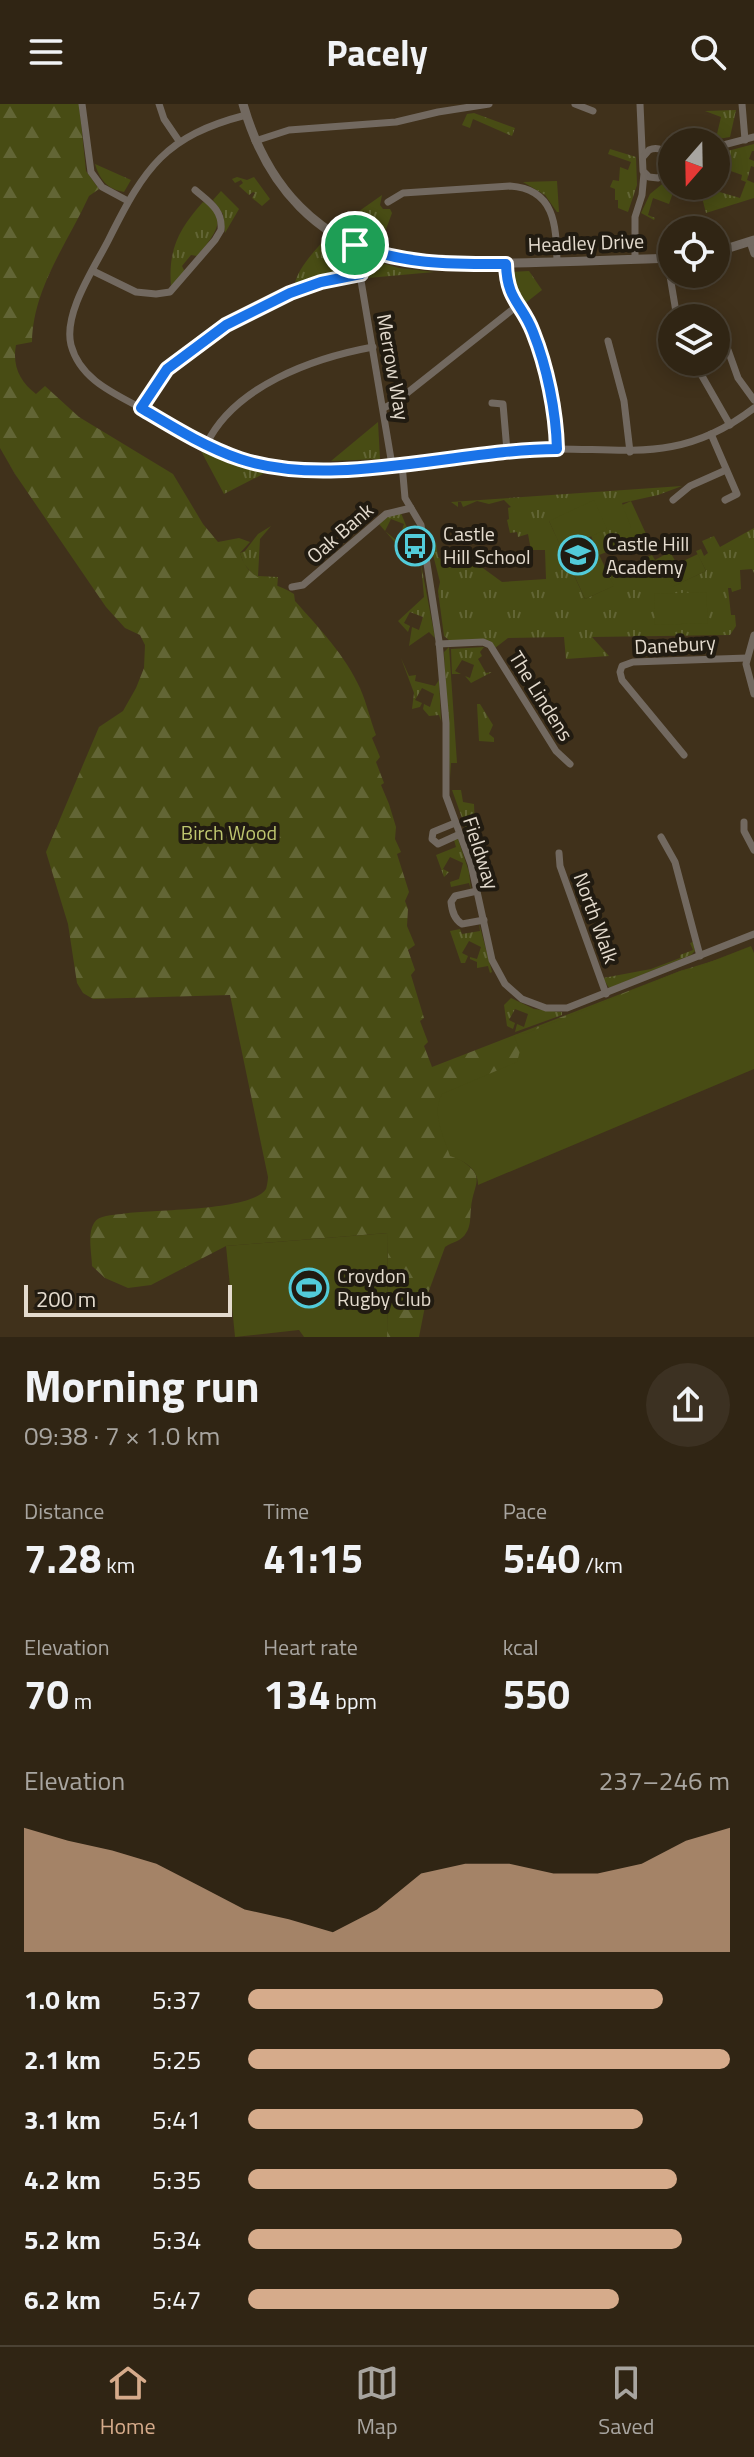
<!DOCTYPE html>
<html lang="en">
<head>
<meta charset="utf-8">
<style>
  :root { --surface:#302514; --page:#3c3122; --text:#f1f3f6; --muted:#a8a5a0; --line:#4b4234; --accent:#d6ab8b }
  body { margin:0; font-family:"Titillium Web",sans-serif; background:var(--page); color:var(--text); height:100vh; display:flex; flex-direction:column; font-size:30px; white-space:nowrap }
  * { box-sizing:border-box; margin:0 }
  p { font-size:26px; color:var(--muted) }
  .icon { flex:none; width:44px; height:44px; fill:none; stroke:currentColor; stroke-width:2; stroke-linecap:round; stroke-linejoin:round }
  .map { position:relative; height:1233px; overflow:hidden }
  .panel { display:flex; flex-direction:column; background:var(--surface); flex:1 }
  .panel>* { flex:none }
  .needle { width:52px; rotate:200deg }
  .fabs { position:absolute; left:658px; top:24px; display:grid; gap:16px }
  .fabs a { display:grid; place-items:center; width:72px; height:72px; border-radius:50%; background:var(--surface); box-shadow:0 4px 20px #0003,0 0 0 2px var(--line); font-size:40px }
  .scale { position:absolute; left:24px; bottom:20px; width:208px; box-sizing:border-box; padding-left:8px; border:4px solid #e4dbce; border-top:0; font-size:22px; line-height:28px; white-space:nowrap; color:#e4dbce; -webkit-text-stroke:6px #211b11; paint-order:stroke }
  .pin { position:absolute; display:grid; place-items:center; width:68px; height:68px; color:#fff; margin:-34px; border:4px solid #fff; border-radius:50%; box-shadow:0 2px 8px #0007 }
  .round { display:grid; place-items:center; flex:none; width:84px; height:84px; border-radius:42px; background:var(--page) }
  .head { display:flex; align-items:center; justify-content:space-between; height:136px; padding:0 24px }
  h1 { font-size:44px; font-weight:700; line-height:60px }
  .metrics { display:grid; grid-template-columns:repeat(3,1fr); gap:12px; height:136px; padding:8px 24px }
  .metrics div { display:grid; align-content:center }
  .metrics b { font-size:40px; font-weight:700 }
  .metrics small { font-size:22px; font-weight:400 }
  .metrics p { font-size:22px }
  .chart { height:224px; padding:16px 24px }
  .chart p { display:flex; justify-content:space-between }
  .chart svg { width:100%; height:144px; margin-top:8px; fill:var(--accent); opacity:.7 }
  ul { padding:0 24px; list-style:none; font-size:26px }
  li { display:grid; grid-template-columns:128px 96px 1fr; align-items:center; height:60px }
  li i { height:20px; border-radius:10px; background:var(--accent) }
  header { display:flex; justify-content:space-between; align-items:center; height:104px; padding:0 24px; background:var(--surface); font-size:36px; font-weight:700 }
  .tabs { display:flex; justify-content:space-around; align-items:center; height:112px; border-top:2px solid var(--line); background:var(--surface); font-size:22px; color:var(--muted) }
  .tabs a { display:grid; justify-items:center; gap:4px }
  .tabs .on { color:var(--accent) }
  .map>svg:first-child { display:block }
  .grass { fill:url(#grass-tufts) }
  .forest { fill:url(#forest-firs) }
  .green { fill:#484c14 }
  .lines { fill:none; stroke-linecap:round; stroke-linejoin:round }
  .minor { stroke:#726960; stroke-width:7 }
  .tertiary { stroke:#726960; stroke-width:9 }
  .route-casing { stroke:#fff; stroke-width:16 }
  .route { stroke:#1a73e8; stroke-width:10 }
  .labels { text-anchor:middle; stroke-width:8; stroke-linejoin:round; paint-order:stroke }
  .street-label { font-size:20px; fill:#e4dbce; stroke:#211b11 }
  .poi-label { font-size:20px; fill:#e4dbce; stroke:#211b11; text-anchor:start }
  .park-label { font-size:20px; fill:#bec66f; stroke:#211b11 }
</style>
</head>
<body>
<header><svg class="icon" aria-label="menu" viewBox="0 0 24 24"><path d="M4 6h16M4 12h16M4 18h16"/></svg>Pacely<svg class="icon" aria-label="search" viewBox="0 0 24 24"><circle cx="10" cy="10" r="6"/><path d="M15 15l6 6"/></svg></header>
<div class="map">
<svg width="754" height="1233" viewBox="0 0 754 1233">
  <defs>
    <pattern id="grass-tufts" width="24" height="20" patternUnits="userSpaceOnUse" patternTransform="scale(2)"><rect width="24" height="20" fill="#484c14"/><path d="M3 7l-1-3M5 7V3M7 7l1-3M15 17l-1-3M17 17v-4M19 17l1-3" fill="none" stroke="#626535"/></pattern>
    <pattern id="forest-firs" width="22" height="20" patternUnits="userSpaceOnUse" patternTransform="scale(2)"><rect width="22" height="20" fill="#484c14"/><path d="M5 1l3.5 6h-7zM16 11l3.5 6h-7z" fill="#626535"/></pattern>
  </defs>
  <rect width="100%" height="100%" fill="#40311b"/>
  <g class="grass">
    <path d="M736,6L730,33L701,38L698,23L717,30L721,13L705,7Z"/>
    <path d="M474,9L515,24L512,32L473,15L470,24L462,21L467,10Z"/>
    <path d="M754,40V47H752L749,55L754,57V63L751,62L747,76L754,79V94L706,109L699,82L740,94L746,78L741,76L742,71L728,66L725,71L716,65V50Z"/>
    <path d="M610,45L636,53L637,81L628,108L618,104V96H615V85L610,83L613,76L619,77L620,63L628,66L631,58L608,50Z"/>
    <path d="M95,60L131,76L124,88C107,85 100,76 95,60Z"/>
    <path d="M672,72V82L675,83L669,100L653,94L648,111L655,114L654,116L641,109L650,90Z"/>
    <path d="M237,73L247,76L254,73L270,95L262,102L252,94L255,89L253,88L249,91L239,82L243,79L241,76L235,79L232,75Z"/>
    <path d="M557,77L559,108H557L545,91L523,78Z"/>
    <path d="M221,87L239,105L225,129L223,110L213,96Z"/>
    <path d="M382,91L380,101L383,105H390L392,109L380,141L338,122Z"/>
    <path d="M203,98C233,110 211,136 197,152L191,151L182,162L185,168L171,182C168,145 179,125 203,98Z"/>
    <path d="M325,135L352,148L354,167L294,183C297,165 313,149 325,135Z"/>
    <path d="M372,156L399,164L434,168L368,174Z"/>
    <path d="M529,167L542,186L523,201L515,189L510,168Z"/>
    <path d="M378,318L380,355L331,357Z"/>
    <path d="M201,347L231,360L265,369L224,390Z"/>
    <path d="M682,382L658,391L622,399L632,423L606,440L609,447L599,451L591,432L607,424L549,417L585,495L613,482L609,472L623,465L629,470L646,462L643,455L652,451L655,456L670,448L677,460L665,466L673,482L706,467L696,447L701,445L704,452L708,449L702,437L714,432L720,443L754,424V469L752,465L740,466L741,485L732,488L731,484H728L731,511H735L736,522L730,531L592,533L609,552L566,555L564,533L508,534L495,544L491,539L450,537L444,532L438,487L440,478L430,439H436L438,453L446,460L476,459L502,478L546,475L545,446H531L528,430L518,433L517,428L510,429L507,416L509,415L508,404L511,403L504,396L489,400L477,397L463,403L461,398H458V403L451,398Z"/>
    <path d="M401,409L413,439L407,444L399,435L404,420L391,415L385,427L402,441L399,443L379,420L392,410Z"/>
    <path d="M271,422L260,435L258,472L278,473L277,485L269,479L260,478L244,460L240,449L245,447L258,430Z"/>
    <path d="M421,460L435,534L429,528L409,542L412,523L419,526L423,513L410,508L404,519L410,522L408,528L398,517L424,493Z"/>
    <path d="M449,543L457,659H451L450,674L444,548Z"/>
    <path d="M484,543L480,548L482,552L478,555L486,569L492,568L471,579L465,572L470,574L474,561L462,556L455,567L461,570H452L451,545Z"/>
    <path d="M401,554L409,572L416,571L415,577L435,582L439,576L441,617L439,611L429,612L423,605L424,600L430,603L434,590L422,584L415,596L422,599L420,603L412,605L414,589Z"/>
    <path d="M477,600H480L493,621L489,630L494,634V638L479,637Z"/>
    <path d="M452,686H461L463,698L474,700L475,726L466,725Z"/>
    <path d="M458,735L469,768L471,786L469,779L451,783L450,778L459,775L463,759L450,753L443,765L449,768L444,773L436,751L456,743L454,736Z"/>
    <path d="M479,819L492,868L490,869L488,862L477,864V858L470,855V853L477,855L481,843L469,837L462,849L468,852L465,859H461L450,827L460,825L462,830L480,827Z"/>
    <path d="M693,838L695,847L691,851L609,884L603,874L651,865L680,854V851L693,846L690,839Z"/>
    <path d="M511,894L534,905L562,908V911L515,928L517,920L524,923L528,910L515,905L509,916L515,919L513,925L507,922L504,901Z"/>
  </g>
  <path class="forest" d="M0,0H79L86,67L99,85L89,92C67,140 33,184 32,238L16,241C12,262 20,278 36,290L45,282L79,313L173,370L203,420L218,438L239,434L250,438L240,449C249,479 272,476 294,490L295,497C319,524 345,551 360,584C367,600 370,615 376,631L372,634L380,653L376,658L384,679L381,681L389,700L396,723L395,735L401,748L397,750L409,788L405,797L408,805L407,822L415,841L408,846L415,866L411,871L424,914L420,917L428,938L424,942L432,963L680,867L719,855L459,1055C488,1073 473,1079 471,1104C470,1112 471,1122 466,1129C462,1137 452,1138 445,1143L427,1192L419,1233H387L388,1129L226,1142L151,1181L128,1184L105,1174L92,1162C92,1151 87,1130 94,1119C99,1111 112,1111 122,1110C150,1105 251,1108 266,1085C267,1083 268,1075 268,1073L230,891L93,895L83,889L77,879L68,820L46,748L99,623L123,607L136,584L144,564L145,541L140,531L125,524L106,503L15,370L0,344Z"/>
  <g class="green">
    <path d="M594,396L607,425L562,446L549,417Z"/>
    <path d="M631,397L647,432L610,449L606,440L615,431L631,423L622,401Z"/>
    <path d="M592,436L614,482L585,495L564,449Z"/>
    <path d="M698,450L706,467L672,483L664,466Z"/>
    <path d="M706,488L708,519L655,521L654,490Z"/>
    <path d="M751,842L754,849V965L478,1081C478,1065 465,1057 450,1052C444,1032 431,1010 442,990L517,958L520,947L514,931L527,929L680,867L697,863Z"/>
    <path d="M388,1129L387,1233H304L299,1226L235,1233L226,1142Z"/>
  </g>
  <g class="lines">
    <g class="minor">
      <path d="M82,0L91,68L102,83L128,97"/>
      <path d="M159,0L164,15L179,37"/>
      <path d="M575,0L593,7"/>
      <path d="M640,0L643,67L649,73L658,74L669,67L672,59"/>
      <path d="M742,0L745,36"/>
      <path d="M246,11C165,32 145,63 109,135C95,163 63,209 71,241C80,275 113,289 141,304C172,322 204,343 238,354C326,383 431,352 521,346C612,339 672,367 754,304"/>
      <path d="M255,37L289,26L396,18L438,8L489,0"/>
      <path d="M716,43L754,33"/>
      <path d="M643,53L649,46C658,42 668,47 672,56"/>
      <path d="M388,98L403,89L510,82C556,85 556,123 557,158"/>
      <path d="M750,138L754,150"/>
      <path d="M355,141L392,361"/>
      <path d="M667,154L677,214"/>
      <path d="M635,155V113L642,91L644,69"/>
      <path d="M506,160C507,196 522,199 533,228C547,264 555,307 557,345"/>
      <path d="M93,167L136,188L156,190L170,188L215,136L221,126C223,106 209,98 195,86"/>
      <path d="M361,170L370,147"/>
      <path d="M608,237L624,297L630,348"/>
      <path d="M728,246L738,274L754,296"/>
      <path d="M694,258L730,321"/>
      <path d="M492,299L503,300L507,347"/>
      <path d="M141,304C183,227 278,186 361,170"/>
      <path d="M384,304L397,297L517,202"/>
      <path d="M711,330L737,390L725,396"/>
      <path d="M206,341C234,282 313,254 373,243"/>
      <path d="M402,360L405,394L421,421L439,537L446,619V692L471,760L492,856L505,880L522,895L546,904H567L754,830"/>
      <path d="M673,396L690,382L726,366"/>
      <path d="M292,483L303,481L386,410L411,404"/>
      <path d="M754,531L746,560L754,590"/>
      <path d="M439,540L483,538L490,541L556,647L570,660"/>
      <path d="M684,651L622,576L620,568L622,562L633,558L747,554"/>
      <path d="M744,718V727L754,746"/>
      <path d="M455,719L433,728L432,735L438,740L460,730"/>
      <path d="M661,733L675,758L700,852"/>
      <path d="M559,749L560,762L606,890"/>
      <path d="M477,787L455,792L451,798C452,807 454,815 462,820L484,816"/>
    </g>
    <g class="tertiary">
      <path d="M243,0C266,81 318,141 404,156C439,162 478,160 514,159C566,158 619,156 672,154"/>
      <path d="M716,148L754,136"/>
    </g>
  </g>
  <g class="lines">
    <g class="route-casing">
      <path id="route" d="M355,141C404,161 453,160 506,160C507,197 522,199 533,228C547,263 556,307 557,345C459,345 333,386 240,355C205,343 173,323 141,304L167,265L226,221L290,189L321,178L361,170L356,156Z"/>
    </g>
    <use href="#route" class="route"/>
  </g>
  <defs>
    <g id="bus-ring" transform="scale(2)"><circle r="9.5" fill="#211b11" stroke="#52cbd9" stroke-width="1.5"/><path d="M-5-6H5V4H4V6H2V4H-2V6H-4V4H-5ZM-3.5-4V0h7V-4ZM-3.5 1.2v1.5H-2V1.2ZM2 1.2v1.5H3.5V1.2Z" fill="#52cbd9"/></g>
    <g id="school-ring" transform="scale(2)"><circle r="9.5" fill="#211b11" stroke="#52cbd9" stroke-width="1.5"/><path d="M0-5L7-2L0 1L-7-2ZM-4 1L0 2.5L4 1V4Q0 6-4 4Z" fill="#52cbd9"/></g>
    <g id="stadium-ring" transform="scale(2)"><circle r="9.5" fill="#211b11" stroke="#52cbd9" stroke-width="1.5"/><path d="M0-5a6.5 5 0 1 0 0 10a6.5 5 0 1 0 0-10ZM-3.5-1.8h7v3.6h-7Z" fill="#52cbd9"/></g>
  </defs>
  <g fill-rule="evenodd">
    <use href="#bus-ring" x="415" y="442"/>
    <use href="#school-ring" x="578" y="451"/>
    <use href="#stadium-ring" x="309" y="1184"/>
  </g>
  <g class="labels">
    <g class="street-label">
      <text transform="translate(586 139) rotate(-2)" y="7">Headley Drive</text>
      <text transform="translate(393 263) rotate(80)" y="7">Merrow Way</text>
      <text transform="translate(340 429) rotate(-41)" y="7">Oak Bank</text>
      <text transform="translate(675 541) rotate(-3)" y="7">Danebury</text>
      <text transform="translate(541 592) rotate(58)" y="7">The Lindens</text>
      <text transform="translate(481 749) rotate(72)" y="7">Fieldway</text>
      <text transform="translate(596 814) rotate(70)" y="7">North Walk</text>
    </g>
    <g class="poi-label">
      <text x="443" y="437">Castle<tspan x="443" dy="23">Hill School</tspan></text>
      <text x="606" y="447">Castle Hill<tspan x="606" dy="23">Academy</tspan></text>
      <text x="337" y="1179">Croydon<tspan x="337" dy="23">Rugby Club</tspan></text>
    </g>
    <g class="park-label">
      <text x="229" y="736">Birch Wood</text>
    </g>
  </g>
</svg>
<div class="fabs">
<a><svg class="needle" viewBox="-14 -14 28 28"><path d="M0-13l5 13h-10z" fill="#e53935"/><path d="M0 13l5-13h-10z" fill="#a8a5a0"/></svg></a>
<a><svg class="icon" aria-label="locate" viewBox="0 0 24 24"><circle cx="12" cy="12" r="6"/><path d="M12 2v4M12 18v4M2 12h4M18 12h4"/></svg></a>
<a><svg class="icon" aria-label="layers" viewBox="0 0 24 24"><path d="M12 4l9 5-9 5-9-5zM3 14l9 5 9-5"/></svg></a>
</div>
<div class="scale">200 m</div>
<div class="pin" style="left:355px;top:141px;background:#1e9e55"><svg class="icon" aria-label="arrive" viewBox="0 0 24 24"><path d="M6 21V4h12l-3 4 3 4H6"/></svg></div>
</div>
<section class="panel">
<div class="head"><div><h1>Morning run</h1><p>09:38 · 7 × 1.0 km</p></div><a class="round"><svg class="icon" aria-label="share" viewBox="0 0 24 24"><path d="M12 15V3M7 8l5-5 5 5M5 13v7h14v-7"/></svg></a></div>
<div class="metrics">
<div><p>Distance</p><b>7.28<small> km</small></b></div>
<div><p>Time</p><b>41:15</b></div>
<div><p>Pace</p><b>5:40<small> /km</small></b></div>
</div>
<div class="metrics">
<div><p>Elevation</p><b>70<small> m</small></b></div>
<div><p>Heart rate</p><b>134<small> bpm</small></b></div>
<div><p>kcal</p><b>550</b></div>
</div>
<div class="chart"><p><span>Elevation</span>237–246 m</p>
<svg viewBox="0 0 160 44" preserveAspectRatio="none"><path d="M0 44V6L10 10L20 13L30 17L40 24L50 31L60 34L70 38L80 31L90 20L100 17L110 17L120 20L130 20L140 17L150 10L160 6V44z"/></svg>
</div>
<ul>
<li><b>1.0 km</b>5:37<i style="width:86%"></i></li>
<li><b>2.1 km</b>5:25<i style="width:100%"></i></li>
<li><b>3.1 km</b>5:41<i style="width:82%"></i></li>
<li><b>4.2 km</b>5:35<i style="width:89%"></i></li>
<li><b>5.2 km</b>5:34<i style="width:90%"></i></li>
<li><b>6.2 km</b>5:47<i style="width:77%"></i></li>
</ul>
</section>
<nav class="tabs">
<a class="on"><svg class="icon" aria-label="home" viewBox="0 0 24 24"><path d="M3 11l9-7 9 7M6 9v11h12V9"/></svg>Home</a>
<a><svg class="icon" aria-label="map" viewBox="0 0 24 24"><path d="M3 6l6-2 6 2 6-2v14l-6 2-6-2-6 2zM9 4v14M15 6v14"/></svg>Map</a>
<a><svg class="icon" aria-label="saved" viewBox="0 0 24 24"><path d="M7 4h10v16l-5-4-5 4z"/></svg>Saved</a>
</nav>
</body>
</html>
